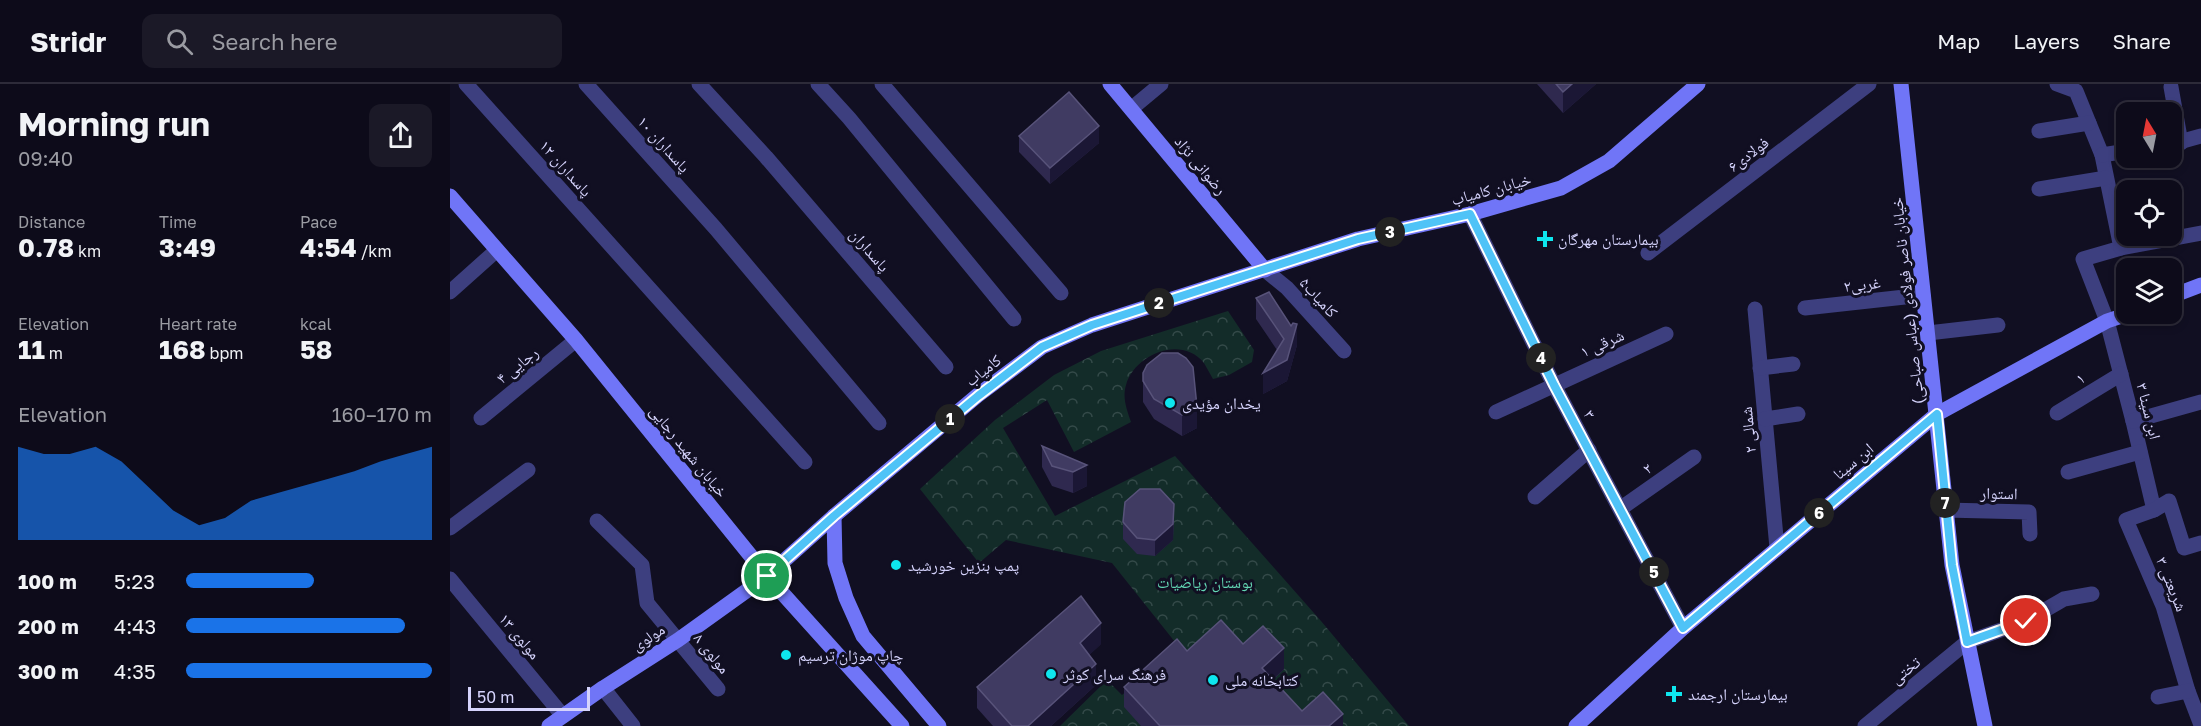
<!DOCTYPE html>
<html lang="en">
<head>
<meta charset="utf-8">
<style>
  :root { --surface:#0d0b1a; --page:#1b1927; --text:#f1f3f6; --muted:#9a9ba2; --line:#2d2b39; --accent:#1a73e8 }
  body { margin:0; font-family:"Golos Text","Noto Naskh Arabic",sans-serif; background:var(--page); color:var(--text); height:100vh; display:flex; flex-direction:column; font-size:22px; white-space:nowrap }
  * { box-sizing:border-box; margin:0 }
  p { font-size:20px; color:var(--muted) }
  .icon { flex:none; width:33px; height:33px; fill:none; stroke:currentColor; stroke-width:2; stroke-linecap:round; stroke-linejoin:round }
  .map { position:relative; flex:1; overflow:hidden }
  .side { display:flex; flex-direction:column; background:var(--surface); width:450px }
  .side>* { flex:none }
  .needle { width:39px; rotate:350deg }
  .buttons { position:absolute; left:1666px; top:18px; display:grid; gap:12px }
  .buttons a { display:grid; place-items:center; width:66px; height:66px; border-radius:12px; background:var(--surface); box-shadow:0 3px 9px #0003,0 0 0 2px var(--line); font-size:30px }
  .scale { position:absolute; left:18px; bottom:15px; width:122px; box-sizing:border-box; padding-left:6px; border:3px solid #d5d3fc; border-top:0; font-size:16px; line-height:21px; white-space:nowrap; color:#d5d3fc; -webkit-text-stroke:4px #110f22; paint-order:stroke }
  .pin { position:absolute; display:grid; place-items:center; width:51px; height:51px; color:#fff; margin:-26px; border:3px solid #fff; border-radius:50%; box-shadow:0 2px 6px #0007 }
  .km { position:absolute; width:30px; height:30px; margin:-15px; border-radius:50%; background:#222; color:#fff; font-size:16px; line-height:30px; text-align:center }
  .round { display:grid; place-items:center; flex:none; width:63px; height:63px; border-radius:12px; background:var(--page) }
  .summary { display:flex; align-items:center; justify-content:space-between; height:102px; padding:0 18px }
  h1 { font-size:33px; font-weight:700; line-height:45px }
  .figures { display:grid; grid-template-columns:repeat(3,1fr); gap:9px; height:102px; padding:6px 18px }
  .figures div { display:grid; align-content:center }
  .figures b { font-size:26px; font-weight:700 }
  .figures small { font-size:16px; font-weight:400 }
  .figures p { font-size:16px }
  .chart { height:168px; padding:12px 18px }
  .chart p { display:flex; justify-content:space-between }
  .chart svg { width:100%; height:108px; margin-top:6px; fill:var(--accent); opacity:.7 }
  ul { padding:0 18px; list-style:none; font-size:20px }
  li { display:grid; grid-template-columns:96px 72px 1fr; align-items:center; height:45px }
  li i { height:15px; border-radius:8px; background:var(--accent) }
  header { display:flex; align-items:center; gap:36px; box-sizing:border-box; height:84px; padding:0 30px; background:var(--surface); border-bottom:2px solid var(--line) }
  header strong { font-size:28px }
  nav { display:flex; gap:33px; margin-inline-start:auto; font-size:21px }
  .search { width:420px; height:54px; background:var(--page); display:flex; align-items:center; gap:15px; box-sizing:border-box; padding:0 21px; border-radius:12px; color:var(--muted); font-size:22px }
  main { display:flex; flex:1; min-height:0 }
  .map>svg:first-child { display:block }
  .park { fill:url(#park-crowns) }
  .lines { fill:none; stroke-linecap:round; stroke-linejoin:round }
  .street { stroke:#3d3f7f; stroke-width:15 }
  .secondary { stroke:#7075f7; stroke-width:15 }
  .wall { fill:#2f294f }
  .shaded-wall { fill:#1b1735 }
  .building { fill:#403b62; stroke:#58537a; stroke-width:1.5 }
  .route-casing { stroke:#fff; stroke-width:12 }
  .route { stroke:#4fc3f7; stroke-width:8 }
  .poi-dot { fill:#0ee6ee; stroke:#110f22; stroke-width:2 }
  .labels { text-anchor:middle; stroke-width:6; stroke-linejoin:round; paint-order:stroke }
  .street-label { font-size:16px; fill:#d5d3fc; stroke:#110f22 }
  .poi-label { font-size:16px; fill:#d5d3fc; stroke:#110f22; text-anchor:start }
  .park-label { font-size:16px; fill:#63d8b4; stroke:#110f22 }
</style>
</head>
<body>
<header>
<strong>Stridr</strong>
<div class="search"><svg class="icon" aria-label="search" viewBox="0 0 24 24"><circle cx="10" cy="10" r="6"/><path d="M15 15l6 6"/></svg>Search here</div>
<nav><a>Map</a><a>Layers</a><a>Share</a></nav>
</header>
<main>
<section class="side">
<div class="summary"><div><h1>Morning run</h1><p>09:40</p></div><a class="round"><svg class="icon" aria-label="share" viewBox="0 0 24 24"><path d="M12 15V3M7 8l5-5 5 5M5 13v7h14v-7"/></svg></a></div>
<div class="figures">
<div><p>Distance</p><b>0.78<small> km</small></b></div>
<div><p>Time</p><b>3:49</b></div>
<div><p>Pace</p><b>4:54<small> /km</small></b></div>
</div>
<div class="figures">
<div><p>Elevation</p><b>11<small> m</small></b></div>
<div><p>Heart rate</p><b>168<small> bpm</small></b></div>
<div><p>kcal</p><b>58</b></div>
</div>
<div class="chart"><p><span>Elevation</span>160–170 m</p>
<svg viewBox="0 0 160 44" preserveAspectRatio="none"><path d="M0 44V6L10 9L20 9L30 6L40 12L50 22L60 32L70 38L80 35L90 28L100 25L110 22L120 19L130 16L140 12L150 9L160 6V44z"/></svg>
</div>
<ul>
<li><b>100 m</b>5:23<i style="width:52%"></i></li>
<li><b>200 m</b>4:43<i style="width:89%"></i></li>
<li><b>300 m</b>4:35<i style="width:100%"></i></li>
</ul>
</section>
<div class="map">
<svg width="1751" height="642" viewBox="0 0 1751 642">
  <defs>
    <pattern id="park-crowns" width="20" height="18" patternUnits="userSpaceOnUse" patternTransform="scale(1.5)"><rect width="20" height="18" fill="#132c29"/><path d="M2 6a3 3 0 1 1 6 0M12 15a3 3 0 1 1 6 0" fill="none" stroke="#344a49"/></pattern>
  </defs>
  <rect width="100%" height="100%" fill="#110f22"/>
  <path class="park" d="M778,227L804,266L802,278L779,291L763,295C760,290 757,284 754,279C731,251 685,270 676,301C672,314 677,326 681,338L624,368L597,316L553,344L605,432L725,372L871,537L959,642H859L812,605L834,585L691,642H610L657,596L672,611L729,563L662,479L556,456L529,479L470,405L545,336L604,291L651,267Z"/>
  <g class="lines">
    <g class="street">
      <path d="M16,0L355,378"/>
      <path d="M136,0L266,145L429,339"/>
      <path d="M249,0L316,73L496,283"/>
      <path d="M368,0L399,34L564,235"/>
      <path d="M432,0L611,209"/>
      <path d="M1607,0L1626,7L1652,71L1671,164L1633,175L1657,237L1683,337L1704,426"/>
      <path d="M1721,3L1731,59"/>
      <path d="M681,25L711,0"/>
      <path d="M1589,47L1639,39"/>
      <path d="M1722,60L1751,52"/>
      <path d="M1652,71L1677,67"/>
      <path d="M1589,105L1656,94"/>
      <path d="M1020,130L1104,301L1233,544"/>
      <path d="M1671,164L1751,149"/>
      <path d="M1198,169L1419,0"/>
      <path d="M815,186L837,204L894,267"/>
      <path d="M0,208L47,166"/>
      <path d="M1355,224L1473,211"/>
      <path d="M1305,225L1327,464"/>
      <path d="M1478,249L1548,241"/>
      <path d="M1310,284L1343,280"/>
      <path d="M1046,328L1216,250"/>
      <path d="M1607,329L1671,290"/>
      <path d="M31,334L126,256"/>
      <path d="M1315,335L1348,330"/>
      <path d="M1683,337L1751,318"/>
      <path d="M1618,388L1690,368"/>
      <path d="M1085,413L1139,366"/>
      <path d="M1170,425L1244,373"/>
      <path d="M1495,426L1579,428L1580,450"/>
      <path d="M147,437L192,481L197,519L268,605"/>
      <path d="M0,444L78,386"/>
      <path d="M1751,459L1734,464L1719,417L1704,426L1676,436L1713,522L1738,607L1751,641"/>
      <path d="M0,495L113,632"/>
      <path d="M153,604L183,642"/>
      <path d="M1708,613L1738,607"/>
      <path d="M1415,642L1517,558L1576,537L1614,515L1642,510"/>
    </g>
    <g class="secondary">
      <path d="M660,0L815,186"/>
      <path d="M1451,0L1502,481L1535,642"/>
      <path d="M0,112L126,256L317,492L452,642"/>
      <path d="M1722,212L1751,201"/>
      <path d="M384,432L385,479L396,514L413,552L489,642"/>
      <path d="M99,642L153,604L228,556L317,492L384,432L528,311L592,263L642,241L908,155L1020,130L1111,104L1159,77L1248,0"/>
      <path d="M1126,642L1233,544L1487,330L1657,237L1678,230"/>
    </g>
  </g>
  <g class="wall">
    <path d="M1087,0H1146L1113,29Z"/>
    <path d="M569,52L649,59L600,100L569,68Z"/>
    <path d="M806,214L847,261L837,297L813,310L827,266L806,235Z"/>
    <path d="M693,289L747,344L732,352L704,335L693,318Z"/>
    <path d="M592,362L637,381V402L623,409L602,402L592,383Z"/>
    <path d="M724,436L723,456L705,472L687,470L673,455V438Z"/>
    <path d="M651,560L639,571L646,601L601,642H543L527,624V603Z"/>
    <path d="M793,560L834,585L823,596L852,627L893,642H691L674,623V603Z"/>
  </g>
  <g class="shaded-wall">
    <path d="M1122,0H1146L1113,29V8Z"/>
    <path d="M649,42V59L600,100V84Z"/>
    <path d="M847,240V261L837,297L813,310V289Z"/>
    <path d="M747,323V344L732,352V331Z"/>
    <path d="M637,381V402L623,409V388Z"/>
    <path d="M724,420L723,456L705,472V456Z"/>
    <path d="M651,539V560L630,580V559Z"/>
    <path d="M834,564V585L812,605V584Z"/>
    <path d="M646,580V601L601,642H578Z"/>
    <path d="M893,630V642H879Z"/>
  </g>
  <g class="building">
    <path d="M1106,0H1122L1113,8Z"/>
    <path d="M619,8L649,42L600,84L569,52Z"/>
    <path d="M819,208L841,242L843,239L847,240L837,276L813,289L834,255L806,214Z"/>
    <path d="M712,269H728L736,274L743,283L747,323L732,331L704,315L693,297V289L697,281Z"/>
    <path d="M592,362L637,381L623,388L602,382Z"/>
    <path d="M690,405H710L724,420L723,440L705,456L687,454L673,438L675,418Z"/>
    <path d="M631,512L651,539L630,559L646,580L578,642H562L527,603Z"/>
    <path d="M771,536L793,560L813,542L834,564L812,584L852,627L873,608L893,630L879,642H710L674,603L727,555L737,567Z"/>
  </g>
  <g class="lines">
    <g class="route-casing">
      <path id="route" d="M317,492L384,432L528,312L592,263L642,241L908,155L1020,130L1104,301L1233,544L1487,330L1502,481L1517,558L1576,537"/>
    </g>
    <use href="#route" class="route"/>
  </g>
  <g class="poi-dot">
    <path d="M1092 146h6v6h6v6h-6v6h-6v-6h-6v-6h6z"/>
    <circle cx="720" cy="319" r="6"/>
    <circle cx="446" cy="481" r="6"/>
    <circle cx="336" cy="571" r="6"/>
    <circle cx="601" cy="590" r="6"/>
    <circle cx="763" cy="596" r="6"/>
    <path d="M1221 601h6v6h6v6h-6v6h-6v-6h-6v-6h6z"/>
  </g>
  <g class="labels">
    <g class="street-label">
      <text transform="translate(214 60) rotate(48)" y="6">پاسداران ۱۰</text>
      <text transform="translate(1298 70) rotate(-37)" y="6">فولادی۶</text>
      <text transform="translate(751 81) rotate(50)" y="6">رضوانی نژاد</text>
      <text transform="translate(116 84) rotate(48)" y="6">پاسداران ۱۲</text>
      <text transform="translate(1041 105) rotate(-15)" y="6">خیابان کامیاب</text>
      <text transform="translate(420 166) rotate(49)" y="6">پاسداران</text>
      <text transform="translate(1412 200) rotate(-6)" y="6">غربی۲</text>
      <text transform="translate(869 213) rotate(48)" y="6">کامیاب۵</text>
      <text transform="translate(1457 217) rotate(-96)" y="6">خیابان ناصر فولادی (عباس صباحی)</text>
      <text transform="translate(1152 259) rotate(-24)" y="6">۱ شرقی</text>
      <text transform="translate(67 281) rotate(-39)" y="6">رجایی ۴</text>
      <text transform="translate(533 286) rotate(-38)" y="6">کامیاب</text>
      <text transform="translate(1630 294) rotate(-32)" y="6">۱</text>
      <text transform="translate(1699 327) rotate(76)" y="6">ابن سینا ۳</text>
      <text transform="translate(1140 330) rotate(62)" y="6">۳</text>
      <text transform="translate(1298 346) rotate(-95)" y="6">۲ شمالی</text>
      <text transform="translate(239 367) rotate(51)" y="6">خیابان شهید رجایی</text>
      <text transform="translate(1403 377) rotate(-40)" y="6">ابن سینا</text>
      <text transform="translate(1197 384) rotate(-35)" y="6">۲</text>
      <text transform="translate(1549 409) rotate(1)" y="6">استوار</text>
      <text transform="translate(1722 500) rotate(68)" y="6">شریعتی ۳</text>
      <text transform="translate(70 552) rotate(50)" y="6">مولوی ۱۳</text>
      <text transform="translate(198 553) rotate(-33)" y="6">مولوی</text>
      <text transform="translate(262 569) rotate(51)" y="6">مولوی ۸</text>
      <text transform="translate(1455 586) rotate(-39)" y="6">تختی</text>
    </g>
    <g class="poi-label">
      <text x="1108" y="161">بیمارستان مهرگان</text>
      <text x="732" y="325">یخدان مؤیدی</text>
      <text x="458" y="487">پمپ بنزین خورشید</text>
      <text x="348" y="577">چاپ موژان ترسیم</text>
      <text x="613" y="596">فرهنگ سرای کوثر</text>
      <text x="775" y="602">کتابخانه ملی</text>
      <text x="1238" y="616">بیمارستان ارجمند</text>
    </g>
    <g class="park-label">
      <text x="755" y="504">بوستان ریاضیات</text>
    </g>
  </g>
</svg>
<div class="buttons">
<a><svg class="needle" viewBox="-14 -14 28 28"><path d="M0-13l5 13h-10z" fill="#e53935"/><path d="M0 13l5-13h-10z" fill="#9a9ba2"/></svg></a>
<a><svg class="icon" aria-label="locate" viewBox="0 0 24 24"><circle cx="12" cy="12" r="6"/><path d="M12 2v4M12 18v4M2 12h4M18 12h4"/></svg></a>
<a><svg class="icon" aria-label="layers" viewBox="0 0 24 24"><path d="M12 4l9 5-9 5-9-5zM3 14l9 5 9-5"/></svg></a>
</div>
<div class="scale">50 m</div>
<div class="pin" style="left:317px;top:492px;background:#1e9e55"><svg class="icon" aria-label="arrive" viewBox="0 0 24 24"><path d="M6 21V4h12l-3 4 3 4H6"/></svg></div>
<div class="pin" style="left:1576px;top:537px;background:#d93025"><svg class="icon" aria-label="check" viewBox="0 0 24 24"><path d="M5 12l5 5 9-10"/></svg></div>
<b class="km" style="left:500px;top:335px">1</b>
<b class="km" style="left:709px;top:219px">2</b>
<b class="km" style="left:940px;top:148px">3</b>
<b class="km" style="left:1091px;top:274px">4</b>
<b class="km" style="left:1204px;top:488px">5</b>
<b class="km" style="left:1369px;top:429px">6</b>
<b class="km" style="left:1495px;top:419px">7</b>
</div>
</main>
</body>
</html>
